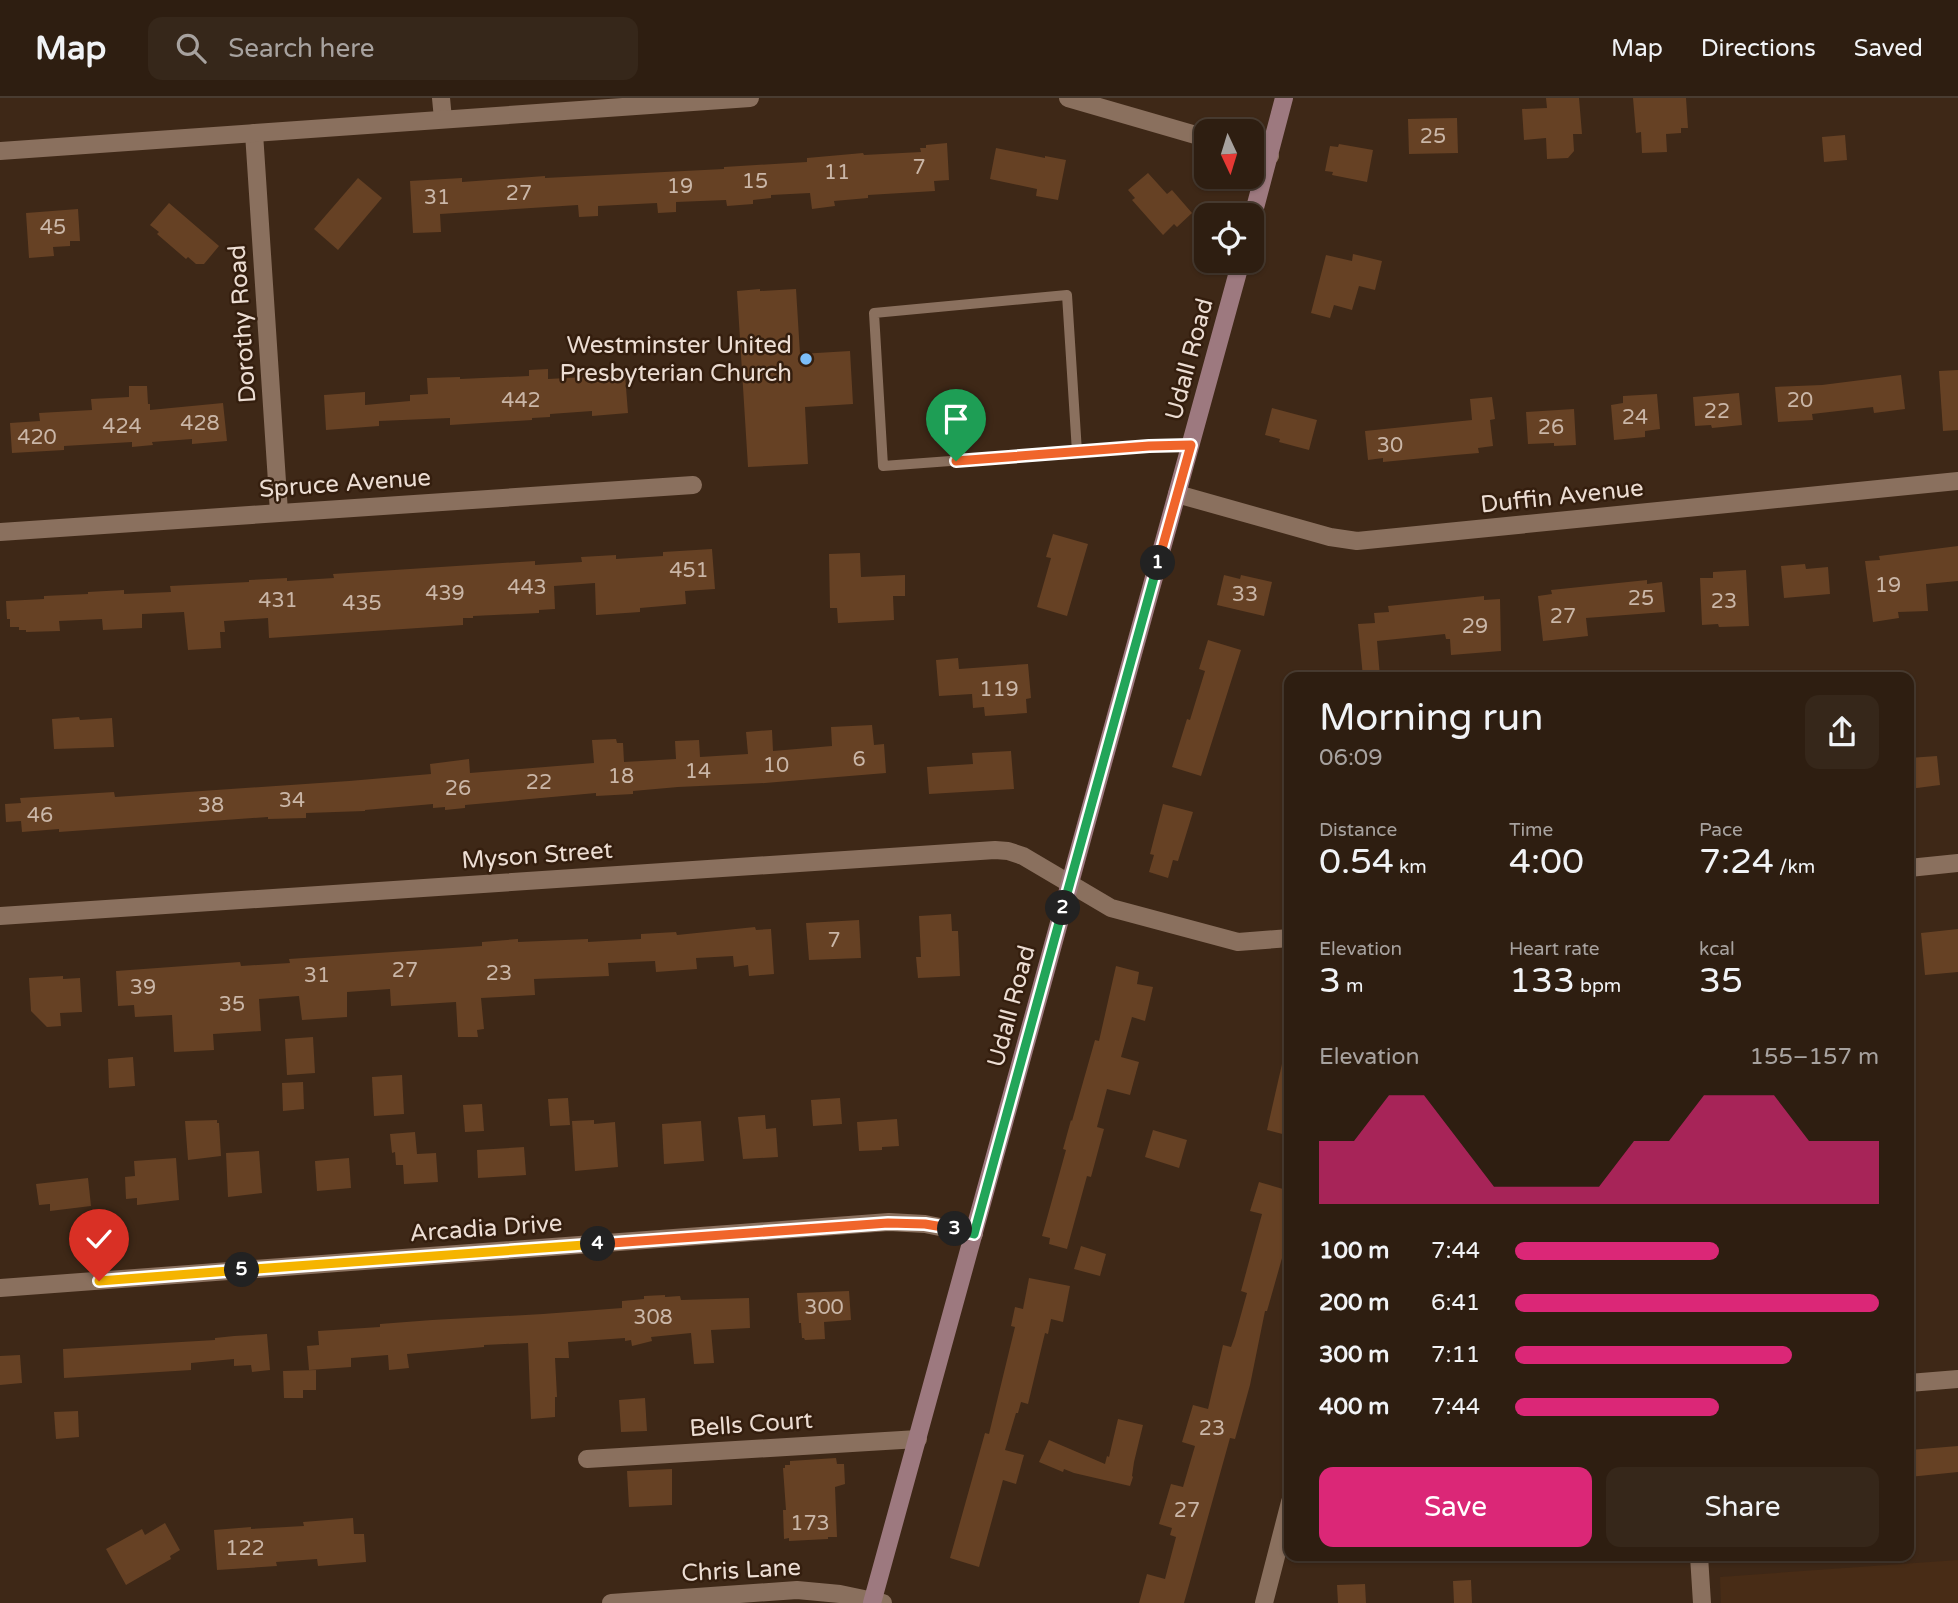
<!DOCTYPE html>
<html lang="en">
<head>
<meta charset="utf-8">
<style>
  :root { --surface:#2e1e11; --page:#36271a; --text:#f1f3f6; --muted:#a7a29f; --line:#493c31; --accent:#db2777 }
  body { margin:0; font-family:"Varela Round",sans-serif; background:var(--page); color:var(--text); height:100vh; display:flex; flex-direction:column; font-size:26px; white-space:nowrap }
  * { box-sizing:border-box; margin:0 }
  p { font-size:23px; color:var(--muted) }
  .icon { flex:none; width:38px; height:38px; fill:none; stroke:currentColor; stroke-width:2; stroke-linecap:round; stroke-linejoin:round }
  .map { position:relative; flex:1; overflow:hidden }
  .details { position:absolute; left:1284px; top:574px; width:630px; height:889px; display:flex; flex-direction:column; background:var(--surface); border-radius:14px; box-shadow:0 2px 5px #0004,0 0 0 2px var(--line) }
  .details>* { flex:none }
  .needle { width:46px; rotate:176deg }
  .controls { position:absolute; left:1194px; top:21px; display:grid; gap:14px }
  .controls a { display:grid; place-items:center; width:70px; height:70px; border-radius:14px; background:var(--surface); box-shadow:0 2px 5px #0004,0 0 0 2px var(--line); font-size:35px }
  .pin { position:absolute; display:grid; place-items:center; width:60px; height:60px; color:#fff; margin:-72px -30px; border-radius:50% 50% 50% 0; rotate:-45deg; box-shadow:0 0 7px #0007 }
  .pin .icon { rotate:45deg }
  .km { position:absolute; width:35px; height:35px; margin:-18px; border-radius:50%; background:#222; color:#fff; font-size:19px; line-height:35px; text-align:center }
  .round { display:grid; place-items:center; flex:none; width:74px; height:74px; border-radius:14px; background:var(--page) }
  .summary { display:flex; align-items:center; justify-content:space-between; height:119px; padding:0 35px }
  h1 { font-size:38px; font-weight:600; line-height:52px }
  .stats { display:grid; grid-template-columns:repeat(3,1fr); gap:10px; height:119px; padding:7px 35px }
  .stats div { display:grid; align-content:center }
  .stats b { font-size:35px; font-weight:600 }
  .stats small { font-size:19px; font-weight:400 }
  .stats p { font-size:19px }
  .chart { height:196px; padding:14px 35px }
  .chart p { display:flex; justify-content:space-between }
  .chart svg { width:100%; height:126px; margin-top:7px; fill:var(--accent); opacity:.7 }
  .action { display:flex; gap:14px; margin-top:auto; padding:14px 35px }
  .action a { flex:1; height:80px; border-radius:14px; background:var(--accent); color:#fff; font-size:28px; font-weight:600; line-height:80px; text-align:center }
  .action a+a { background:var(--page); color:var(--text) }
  ul { padding:0 35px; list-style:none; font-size:23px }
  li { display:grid; grid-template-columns:112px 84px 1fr; align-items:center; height:52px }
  li i { height:18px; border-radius:9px; background:var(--accent) }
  header { display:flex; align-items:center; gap:42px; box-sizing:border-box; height:98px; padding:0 35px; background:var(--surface); border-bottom:2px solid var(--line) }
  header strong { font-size:33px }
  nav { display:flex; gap:38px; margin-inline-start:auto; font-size:24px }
  .search { width:490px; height:63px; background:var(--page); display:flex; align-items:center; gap:18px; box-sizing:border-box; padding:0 24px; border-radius:14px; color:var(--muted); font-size:26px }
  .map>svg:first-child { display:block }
  .built { fill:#482c16 }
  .building { fill:#664124 }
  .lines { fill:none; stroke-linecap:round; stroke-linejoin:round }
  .service { stroke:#8a705e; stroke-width:10 }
  .minor { stroke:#8a705e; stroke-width:18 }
  .secondary { stroke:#9d797f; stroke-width:18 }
  .split-1-casing { stroke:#fff; stroke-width:14 }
  .split-2-casing { stroke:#fff; stroke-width:14 }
  .split-3-casing { stroke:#fff; stroke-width:14 }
  .split-4-casing { stroke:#fff; stroke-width:14 }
  .split-5-casing { stroke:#fff; stroke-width:14 }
  .split-6-casing { stroke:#fff; stroke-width:14 }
  .split-1 { stroke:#f0652b; stroke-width:9 }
  .split-2 { stroke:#22a559; stroke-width:9 }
  .split-3 { stroke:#22a559; stroke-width:9 }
  .split-4 { stroke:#f0652b; stroke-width:9 }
  .split-5 { stroke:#f5b400; stroke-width:9 }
  .split-6 { stroke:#f5b400; stroke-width:9 }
  .poi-dot { fill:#7cbef9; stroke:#341e0e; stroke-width:2.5 }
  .labels { text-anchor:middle; stroke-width:5; stroke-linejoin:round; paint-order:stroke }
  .number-label { font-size:21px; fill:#cab6a7 }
  .street-label { font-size:24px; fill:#ecddd3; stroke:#341e0e }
  .poi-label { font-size:24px; fill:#ecddd3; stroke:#341e0e; text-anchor:end }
</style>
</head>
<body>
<header>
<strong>Map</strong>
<div class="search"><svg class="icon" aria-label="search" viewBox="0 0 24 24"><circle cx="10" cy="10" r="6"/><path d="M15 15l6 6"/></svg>Search here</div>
<nav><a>Map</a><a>Directions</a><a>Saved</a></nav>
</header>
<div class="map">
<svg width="1958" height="1505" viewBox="0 0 1958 1505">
  <rect width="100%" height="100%" fill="#3e2817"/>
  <path class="built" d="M1958,1462V1505H1721L1720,1479Z"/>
  <g class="building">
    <path d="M1546,0H1579L1582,36H1573L1574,53L1568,60L1547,61L1546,40L1524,42L1522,11L1547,10Z"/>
    <path d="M1633,0H1686L1688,30H1681V35L1666,36L1667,54L1642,55L1641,34L1636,35Z"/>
    <path d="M1457,20L1458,55L1409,56L1408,21Z"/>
    <path d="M1845,37L1847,62L1824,64L1822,39Z"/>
    <path d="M947,45L949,82L934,83L935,93L868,97V100L834,103L835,108L812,111L810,95L771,97V100L753,102V106L727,108L726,102L676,104V114L658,115L657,105L598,108V118L579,119L578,107L440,116L441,134L413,135L410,83L462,80V84L545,78V80L724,71V69L807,64V60L863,55L864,57L921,54L920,50H926V47Z"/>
    <path d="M1339,46L1373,52L1367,84L1332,77L1333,74L1325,73L1330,48L1338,49Z"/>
    <path d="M996,50L1045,60V58L1066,62L1058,102L1036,98L1037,91L990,81Z"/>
    <path d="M1148,75L1167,96L1172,92L1192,115L1177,129L1174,126L1163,137L1132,102L1135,100L1128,92Z"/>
    <path d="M358,80L382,100L338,152L314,131Z"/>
    <path d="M169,105L219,148L204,166H196L188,159L186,161L157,136L159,134L150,127Z"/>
    <path d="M78,111L80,143H70V148L53,149L54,158L29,160L26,115Z"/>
    <path d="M1353,156L1382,163L1375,192L1359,188L1352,212L1334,207L1330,220L1311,215L1326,157L1352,163Z"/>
    <path d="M760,191V193L796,191L800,256L850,253L853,306L805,309L808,366L748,369L737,193Z"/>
    <path d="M548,271V281L625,277L628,315L592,318V313L550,316V319L532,320V322L450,327V320L379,323V328L326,332L324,297L365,294V307L410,303V297L428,296L427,280L460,279V281L529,278V272Z"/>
    <path d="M1958,272V332L1943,333L1939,273Z"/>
    <path d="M1901,277L1905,311L1874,315L1873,309L1812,316L1813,322L1778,324L1775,289L1822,287Z"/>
    <path d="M129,288H147L148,306H150V312L223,305L227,343L192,346V341L152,344L153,347L132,349V344L64,348V352L12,355L10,325L40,323L39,315L92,312L91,301L129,299Z"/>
    <path d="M1739,295L1742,327L1712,330L1711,327L1695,328L1693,299Z"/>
    <path d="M1657,296L1660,331L1645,333V339L1614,342L1611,307L1623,305V298Z"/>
    <path d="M1492,299L1495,321L1490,322L1493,348L1478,350L1479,355L1455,357L1383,364V360L1368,362L1365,333L1472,322L1470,301Z"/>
    <path d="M1272,310L1317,322L1309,352L1279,344L1280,341L1265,337Z"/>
    <path d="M1574,311L1576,347L1554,348V345L1528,346L1526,314Z"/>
    <path d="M1053,436L1088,446L1067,518L1037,509L1051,460L1046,459Z"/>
    <path d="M1958,448V483L1926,486L1928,513L1898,514L1899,520L1873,524L1865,463L1880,462L1879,458Z"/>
    <path d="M712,451L715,491L685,493L686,506L640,510V514L596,517L595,485L554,488L555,511L539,512V515L473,518V520H463V527L269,540L268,520L224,523L225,534H220L221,550L188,552L184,514L142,516V530L103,532L102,521L59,523L60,533L26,534V532H19V529H10V521H7L6,503L44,501V498L88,496V494L124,492V496L171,494L170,488L249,484V482L287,480V483L334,480L333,476L535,463V467L582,464L581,459L616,457V461L663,458V454Z"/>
    <path d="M860,455L861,479L905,477V498H893L894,522L838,525L837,510H830L829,456Z"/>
    <path d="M1805,466L1806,471L1828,469L1830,496L1784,500L1781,468Z"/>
    <path d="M1746,472L1749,528L1719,529L1718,526L1702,527L1700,480H1713V474Z"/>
    <path d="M1224,477L1240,481L1241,477L1272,484L1264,518L1217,507Z"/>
    <path d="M1647,482V486L1662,484L1665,514L1586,520L1588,538L1543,543L1538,498L1552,496L1551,492Z"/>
    <path d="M1484,498V502L1500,501L1501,553L1451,557L1450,541H1446L1445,536L1377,543L1380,579H1363L1358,526L1375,525L1374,515L1389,514L1388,508Z"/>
    <path d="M1208,542L1241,552L1201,678L1172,669L1187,621L1190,622L1205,573L1199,571Z"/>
    <path d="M958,560L959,571L1028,566L1031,600L1026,601L1027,615L985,618L984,609L973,610L972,596L939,598L936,562Z"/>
    <path d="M79,619L80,622L112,620L114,649L54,651L52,621Z"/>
    <path d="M872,627L874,647L884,646L886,675L765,685L678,689L633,693V696L596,698V695L465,707V710L445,712V709L433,710V706L365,712V713L306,715V720L268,721V719L59,734V731L22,734L21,723L6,724L5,706L21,705L20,700L114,694L115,699L349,683L431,676L430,666L469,661L470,675L594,665L592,642L616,641L617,645H623L624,664L676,661L675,643L699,642L700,659L748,656L746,634L772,632L773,653L832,648L831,629Z"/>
    <path d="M1011,653L1014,691L929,696L927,669L973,666L972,655Z"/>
    <path d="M1937,658L1940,687L1909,691V660Z"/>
    <path d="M1163,706L1193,714L1178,763L1173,762L1168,780L1149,774L1154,757L1150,756Z"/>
    <path d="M951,816L952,833H958L960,878L918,880L916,859H921L919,818Z"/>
    <path d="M859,822L861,860L809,862L806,825Z"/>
    <path d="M755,829L756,832L771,831L774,876L749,878L748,867L734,869L733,858L696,860L697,871L656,874L655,863L608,865L609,878L534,881L535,897L481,900L484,931L477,932L478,939H458L456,904L391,908L390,891L347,894V919L302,922L299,898L259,901L261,933L213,936L214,952L174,954L172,917L135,919L134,907L118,908L116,873L240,864L241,868L290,865L289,861L482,848V844L518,841V844L588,841V844L641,841V836L676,834L677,837Z"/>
    <path d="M1958,831V874L1925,877L1921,835Z"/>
    <path d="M1116,868L1139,874L1137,886L1153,889L1145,923L1132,919L1121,959L1139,964L1130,997L1107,991L1097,1029L1104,1031L1091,1079L1087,1078L1067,1151L1049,1146L1050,1140L1042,1138L1066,1052L1063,1051L1071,1022L1072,1023L1095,942L1099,943Z"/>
    <path d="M63,878V881L80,880L82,914L60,915L61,928L47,929L31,913L29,880Z"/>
    <path d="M313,939L315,975L287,977L285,941Z"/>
    <path d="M133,959L135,988L109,990L108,961Z"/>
    <path d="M1282,966L1290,967V1038L1267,1032Z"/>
    <path d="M402,977L404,1016L374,1018L372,979Z"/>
    <path d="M303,984L304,1011L283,1013L282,985Z"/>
    <path d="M568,1000L570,1027L550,1028L548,1001Z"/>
    <path d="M840,1000L842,1026L813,1028L811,1002Z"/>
    <path d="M482,1006L484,1033L465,1034L463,1007Z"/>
    <path d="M765,1017L766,1031L776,1030L778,1059L743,1061L738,1019Z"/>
    <path d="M897,1021L899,1048L882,1049V1052L859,1053L857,1024Z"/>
    <path d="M217,1022V1025H219L221,1058L188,1062L185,1023Z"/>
    <path d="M594,1022V1026L615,1024L618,1069L575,1073L572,1023Z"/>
    <path d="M701,1023L704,1063L664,1066L662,1026Z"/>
    <path d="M1153,1032L1187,1042L1179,1070L1145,1059Z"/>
    <path d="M415,1034L417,1056L436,1055L438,1084L404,1086L403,1067H396L395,1054L392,1055L390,1036Z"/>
    <path d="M524,1049L526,1077L478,1080L477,1052Z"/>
    <path d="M259,1053L262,1095L228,1099L226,1055Z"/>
    <path d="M176,1060L179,1102L137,1107V1100L126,1101L125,1079L135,1078L134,1063Z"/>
    <path d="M349,1060L351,1090L317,1093L315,1063Z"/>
    <path d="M88,1080L91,1108L50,1113V1106L39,1107L36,1086Z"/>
    <path d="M1259,1084L1290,1093V1132L1267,1213H1265L1250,1287L1235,1341L1230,1340L1184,1505H1139L1147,1476L1165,1481L1176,1439L1170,1437L1172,1430L1159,1426L1171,1386L1183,1389L1195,1348L1182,1344L1193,1307L1208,1311L1223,1247L1231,1249L1235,1238L1247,1195L1241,1193L1262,1116L1250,1113Z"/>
    <path d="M1081,1148L1106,1156L1100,1178L1074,1171Z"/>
    <path d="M1029,1180L1070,1188L1063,1224L1051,1221L1048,1236L1045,1235L1028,1306L1021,1304L1018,1315H1016L1005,1352L1024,1357L1016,1386L1003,1382L979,1469L950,1460L985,1335L989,1336L1015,1229L1011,1228L1015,1209L1023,1211Z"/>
    <path d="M849,1193L851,1222L824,1224L825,1241L805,1242L804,1240H802L801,1225H799L797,1195Z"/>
    <path d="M665,1197V1199L680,1198L681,1202L749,1200L750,1230L711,1232L714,1265L694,1266L691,1235L651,1239L652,1243L632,1248L631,1242L625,1243V1240L568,1244L569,1260H555L557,1299H555V1319L531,1321L528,1245L484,1247V1249L407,1256L409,1270L389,1272L388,1257L351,1260V1269L309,1272L307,1248L319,1247L318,1233L380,1229V1226L432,1222L543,1216L622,1210V1203L644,1201V1198Z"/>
    <path d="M267,1236L270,1272L252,1274L251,1267L234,1268V1261L191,1265V1272L64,1280L63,1251L215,1242V1240L234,1238Z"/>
    <path d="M20,1257L22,1285L0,1287V1258Z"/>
    <path d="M316,1272V1292H303V1300H284L283,1273Z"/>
    <path d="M645,1300L647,1333L621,1334L619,1302Z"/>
    <path d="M78,1313L79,1339L56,1341L54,1314Z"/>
    <path d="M1118,1321L1143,1327L1134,1364L1132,1378L1133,1379L1130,1388L1074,1375L1064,1371L1063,1374L1039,1364L1049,1342L1105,1366L1107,1358L1109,1359Z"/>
    <path d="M1958,1348V1374L1909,1379V1352Z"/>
    <path d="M836,1360L837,1366H844L845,1386L835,1389L837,1439H828V1441L789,1443V1440L784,1441L783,1412H786L783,1370H785V1367H790V1363Z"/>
    <path d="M672,1371V1407L629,1409L627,1373Z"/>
    <path d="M353,1420L354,1436H364L366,1464L318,1468L317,1461L276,1464L277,1468L217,1472L214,1432L251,1429V1431L304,1428L303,1424Z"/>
    <path d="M165,1425L180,1452L170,1458L171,1461L126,1487L106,1451L142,1431L145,1437Z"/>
    <path d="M1471,1482L1472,1505H1454L1453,1483Z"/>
    <path d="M1365,1486L1366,1505H1338L1337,1487Z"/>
  </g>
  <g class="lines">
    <path class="service" d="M1077,354L1067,197L874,215L883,368L1152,348L1191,347"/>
    <g class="minor">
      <path d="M441,0L443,21"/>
      <path d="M1068,0L1206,40"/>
      <path d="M254,35L279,414"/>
      <path d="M0,53L750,0"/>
      <path d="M1251,53L1270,58"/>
      <path d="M1177,396L1330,439L1357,443L1958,383"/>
      <path d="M0,434L693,387"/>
      <path d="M1909,770L1958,765"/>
      <path d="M0,818L995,752L1008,753L1023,758L1111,810L1238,844L1290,840"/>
      <path d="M0,1190L889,1124L925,1126L974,1136"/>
      <path d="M1909,1285L1958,1281"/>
      <path d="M587,1361L918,1341"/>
      <path d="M1699,1458L1702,1505"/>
      <path d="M611,1505L797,1492L840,1496L883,1505"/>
      <path d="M1264,1505L1290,1404"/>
    </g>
    <g class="secondary">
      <path d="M1251,125L1284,0"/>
      <path d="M872,1505L1241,163"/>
    </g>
  </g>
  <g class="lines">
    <g class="split-1-casing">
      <path id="split-1" d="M956,363L1149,348L1191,347L1158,465"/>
    </g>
    <g class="split-2-casing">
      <path id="split-2" d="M1063,810L1158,465"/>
    </g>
    <g class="split-3-casing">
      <path id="split-3" d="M955,1131L974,1136L1063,810"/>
    </g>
    <g class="split-4-casing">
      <path id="split-4" d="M598,1146L888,1125L925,1126L955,1131"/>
    </g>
    <g class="split-5-casing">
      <path id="split-5" d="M242,1172L598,1146"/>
    </g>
    <g class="split-6-casing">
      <path id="split-6" d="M99,1183L242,1172"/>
    </g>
    <use href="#split-1" class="split-1"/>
    <use href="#split-2" class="split-2"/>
    <use href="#split-3" class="split-3"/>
    <use href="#split-4" class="split-4"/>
    <use href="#split-5" class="split-5"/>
    <use href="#split-6" class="split-6"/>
  </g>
  <circle class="poi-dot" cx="806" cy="261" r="7"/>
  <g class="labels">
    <g class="number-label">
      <text x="1433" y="45">25</text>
      <text x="919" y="76">7</text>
      <text x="837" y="81">11</text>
      <text x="755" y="90">15</text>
      <text x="680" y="95">19</text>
      <text x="519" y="102">27</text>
      <text x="437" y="106">31</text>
      <text x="53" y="136">45</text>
      <text x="521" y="309">442</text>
      <text x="1800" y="309">20</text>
      <text x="1717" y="320">22</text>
      <text x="1635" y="326">24</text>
      <text x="200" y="332">428</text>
      <text x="122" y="335">424</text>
      <text x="1551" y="336">26</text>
      <text x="37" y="346">420</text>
      <text x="1390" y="354">30</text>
      <text x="689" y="479">451</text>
      <text x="1888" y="494">19</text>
      <text x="527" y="496">443</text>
      <text x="445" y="502">439</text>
      <text x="1245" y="503">33</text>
      <text x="1641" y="507">25</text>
      <text x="278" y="509">431</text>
      <text x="1724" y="510">23</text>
      <text x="362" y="512">435</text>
      <text x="1563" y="525">27</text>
      <text x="1475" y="535">29</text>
      <text x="999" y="598">119</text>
      <text x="859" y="668">6</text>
      <text x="776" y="674">10</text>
      <text x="698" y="680">14</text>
      <text x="621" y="685">18</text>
      <text x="539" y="691">22</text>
      <text x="458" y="697">26</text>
      <text x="292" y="709">34</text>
      <text x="211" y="714">38</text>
      <text x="40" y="724">46</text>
      <text x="834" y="849">7</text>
      <text x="405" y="879">27</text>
      <text x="499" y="882">23</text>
      <text x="317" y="884">31</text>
      <text x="143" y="896">39</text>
      <text x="232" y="913">35</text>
      <text x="824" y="1216">300</text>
      <text x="653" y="1226">308</text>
      <text x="1212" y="1337">23</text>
      <text x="1187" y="1419">27</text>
      <text x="810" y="1432">173</text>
      <text x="245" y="1457">122</text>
    </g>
    <g class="street-label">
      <text transform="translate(242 226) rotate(-94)" y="8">Dorothy Road</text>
      <text transform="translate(1189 261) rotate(-75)" y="8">Udall Road</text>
      <text transform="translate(345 385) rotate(-4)" y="8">Spruce Avenue</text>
      <text transform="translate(1562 398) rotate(-6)" y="8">Duffin Avenue</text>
      <text transform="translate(537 757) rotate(-4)" y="8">Myson Street</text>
      <text transform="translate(1011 908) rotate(-75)" y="8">Udall Road</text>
      <text transform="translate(486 1130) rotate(-4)" y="8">Arcadia Drive</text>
      <text transform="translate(751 1326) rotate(-4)" y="8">Bells Court</text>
      <text transform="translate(741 1472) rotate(-3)" y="8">Chris Lane</text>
    </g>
    <g class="poi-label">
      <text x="792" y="255">Westminster United<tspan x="792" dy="28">Presbyterian Church</tspan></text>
    </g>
  </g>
</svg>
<div class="controls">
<a><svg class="needle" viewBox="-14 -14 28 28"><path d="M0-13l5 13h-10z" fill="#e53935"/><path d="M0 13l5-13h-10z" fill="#a7a29f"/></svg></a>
<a><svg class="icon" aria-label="locate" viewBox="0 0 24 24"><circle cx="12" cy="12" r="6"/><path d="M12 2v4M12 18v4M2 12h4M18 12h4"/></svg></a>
</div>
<div class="pin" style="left:956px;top:363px;background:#1e9e55"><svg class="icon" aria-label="arrive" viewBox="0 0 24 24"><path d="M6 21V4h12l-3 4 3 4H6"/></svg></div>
<div class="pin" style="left:99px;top:1183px;background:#d93025"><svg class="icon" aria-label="check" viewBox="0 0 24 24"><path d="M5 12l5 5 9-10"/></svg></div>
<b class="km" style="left:1158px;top:465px">1</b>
<b class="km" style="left:1063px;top:810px">2</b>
<b class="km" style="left:955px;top:1131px">3</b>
<b class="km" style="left:598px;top:1146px">4</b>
<b class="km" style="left:242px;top:1172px">5</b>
<section class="details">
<div class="summary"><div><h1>Morning run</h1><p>06:09</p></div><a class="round"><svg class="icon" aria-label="share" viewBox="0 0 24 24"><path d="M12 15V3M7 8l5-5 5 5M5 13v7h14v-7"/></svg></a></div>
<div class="stats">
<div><p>Distance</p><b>0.54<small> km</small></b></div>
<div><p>Time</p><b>4:00</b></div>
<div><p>Pace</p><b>7:24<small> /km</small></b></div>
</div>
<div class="stats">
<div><p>Elevation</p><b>3<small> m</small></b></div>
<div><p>Heart rate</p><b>133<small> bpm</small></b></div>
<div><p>kcal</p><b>35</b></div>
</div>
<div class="chart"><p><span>Elevation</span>155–157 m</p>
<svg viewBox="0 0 160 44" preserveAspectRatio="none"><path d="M0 44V22L10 22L20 6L30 6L40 22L50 38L60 38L70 38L80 38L90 22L100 22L110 6L120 6L130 6L140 22L150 22L160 22V44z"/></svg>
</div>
<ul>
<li><b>100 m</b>7:44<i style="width:56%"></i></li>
<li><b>200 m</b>6:41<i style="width:100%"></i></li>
<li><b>300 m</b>7:11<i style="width:76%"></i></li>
<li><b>400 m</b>7:44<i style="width:56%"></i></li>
</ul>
<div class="action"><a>Save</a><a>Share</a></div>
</section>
</div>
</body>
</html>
